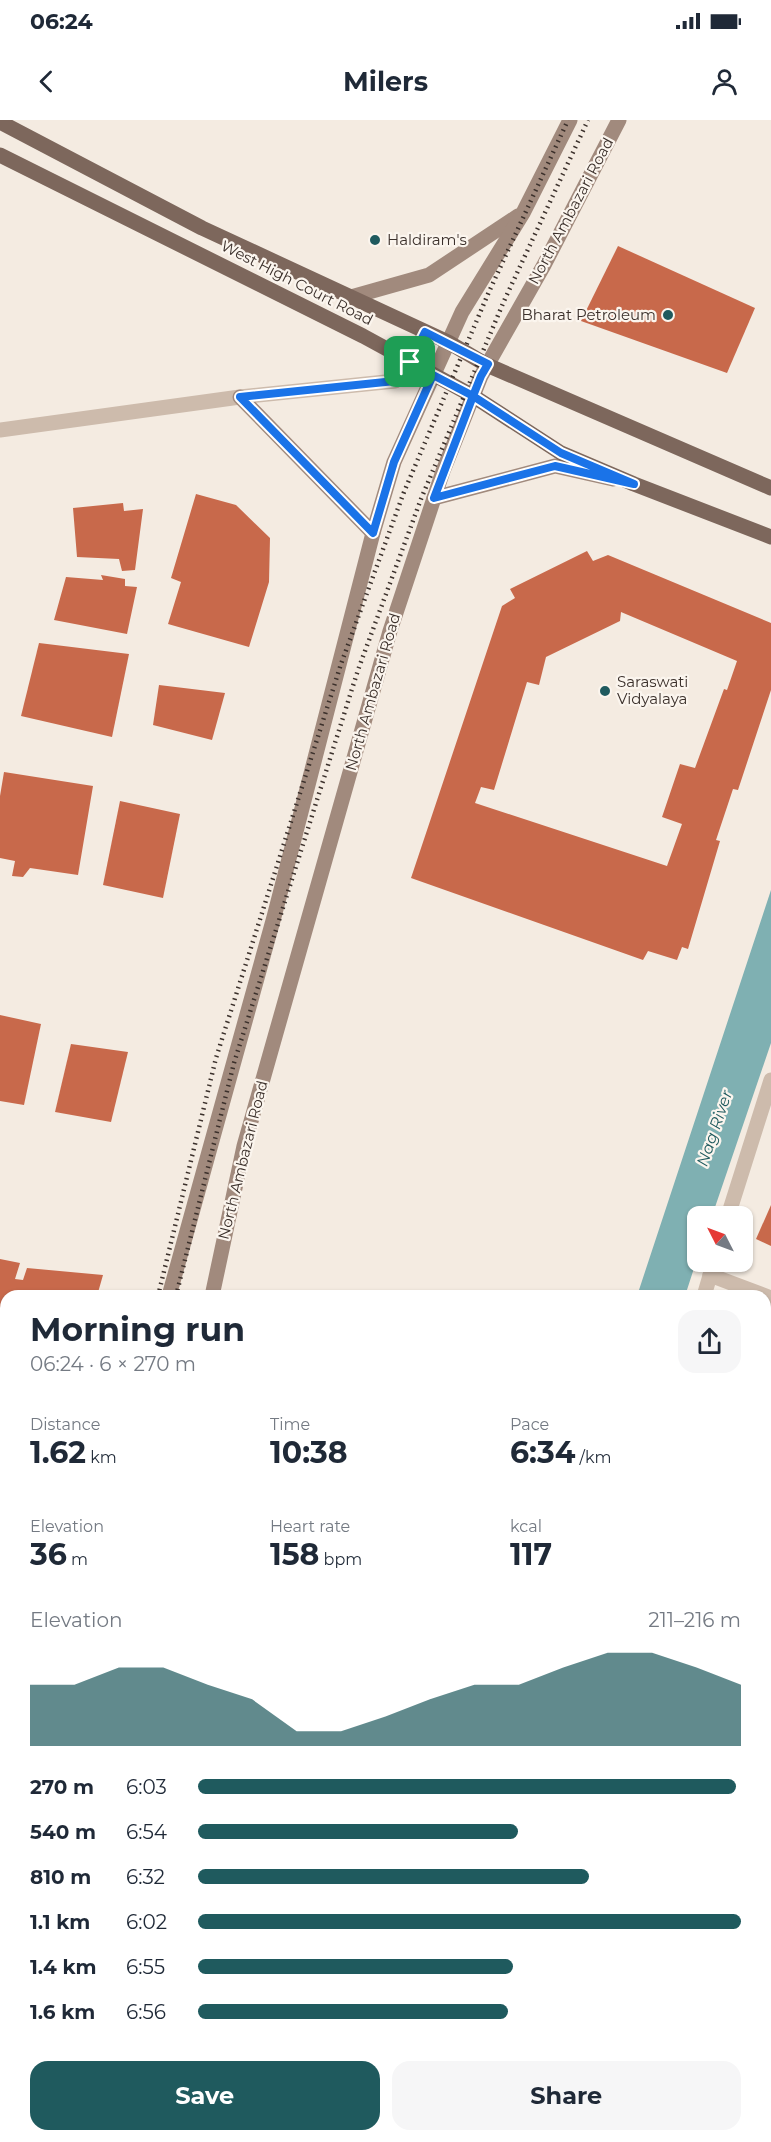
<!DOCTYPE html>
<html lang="en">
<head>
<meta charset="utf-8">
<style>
  :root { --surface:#fff; --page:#f6f6f7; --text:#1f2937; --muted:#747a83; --accent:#1f5a5e }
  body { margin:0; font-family:Montserrat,sans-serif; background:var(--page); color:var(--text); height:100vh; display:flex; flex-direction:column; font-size:22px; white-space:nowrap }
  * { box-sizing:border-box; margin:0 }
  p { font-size:20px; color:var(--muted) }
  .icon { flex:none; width:33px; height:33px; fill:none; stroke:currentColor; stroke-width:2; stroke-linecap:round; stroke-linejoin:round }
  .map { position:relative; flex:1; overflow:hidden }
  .side { position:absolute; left:0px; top:1170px; width:771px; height:852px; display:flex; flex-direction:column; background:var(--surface); border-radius:18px 18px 0 0; box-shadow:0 2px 4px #0004 }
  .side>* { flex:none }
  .needle { width:39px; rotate:312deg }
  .tools { position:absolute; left:687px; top:1086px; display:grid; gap:12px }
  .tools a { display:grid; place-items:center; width:66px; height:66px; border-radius:12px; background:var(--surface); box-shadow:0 2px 4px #0004; font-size:30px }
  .pin { position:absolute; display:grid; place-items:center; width:51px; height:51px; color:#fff; margin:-26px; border-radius:12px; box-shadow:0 3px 9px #0006 }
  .round { display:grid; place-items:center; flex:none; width:63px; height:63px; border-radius:18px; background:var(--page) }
  .head { display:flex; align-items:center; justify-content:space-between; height:102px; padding:0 30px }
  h1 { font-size:33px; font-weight:700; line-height:45px }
  .figures { display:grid; grid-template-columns:repeat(3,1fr); gap:9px; height:102px; padding:6px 30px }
  .figures div { display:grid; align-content:center }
  .figures b { font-size:30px; font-weight:700 }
  .figures small { font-size:16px; font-weight:400 }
  .figures p { font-size:16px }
  .chart { height:168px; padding:12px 30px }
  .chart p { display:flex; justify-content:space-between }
  .chart svg { width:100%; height:108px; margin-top:6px; fill:var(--accent); opacity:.7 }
  .button { display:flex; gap:12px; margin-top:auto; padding:12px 30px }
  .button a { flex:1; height:69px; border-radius:18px; background:var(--accent); color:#fff; font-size:24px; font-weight:700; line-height:69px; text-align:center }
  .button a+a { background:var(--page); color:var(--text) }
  ul { padding:0 30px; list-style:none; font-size:20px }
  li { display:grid; grid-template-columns:96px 72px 1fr; align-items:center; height:45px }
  li i { height:15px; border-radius:8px; background:var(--accent) }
  .status { display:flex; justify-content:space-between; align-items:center; height:42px; padding:0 30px; background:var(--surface); direction:ltr }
  .status svg { height:16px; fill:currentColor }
  header { display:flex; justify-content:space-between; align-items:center; height:78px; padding:0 30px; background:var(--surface); font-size:27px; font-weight:700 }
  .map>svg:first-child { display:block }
  .water { fill:#7fb0b2 }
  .building { fill:#c8694b; fill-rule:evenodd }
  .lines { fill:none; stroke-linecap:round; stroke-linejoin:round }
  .minor { stroke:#cdbbac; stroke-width:15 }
  .tertiary { stroke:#cdbbac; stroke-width:15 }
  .secondary { stroke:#a18a7d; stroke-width:15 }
  .primary { stroke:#7d675c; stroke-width:15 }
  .rail { stroke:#3b302b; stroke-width:4.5; stroke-dasharray:1.5 4.5; stroke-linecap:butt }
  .route-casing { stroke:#fff; stroke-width:12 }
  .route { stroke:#1a73e8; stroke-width:8 }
  .poi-dot { fill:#1f5a5e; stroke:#fbf5ee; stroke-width:2 }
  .labels { text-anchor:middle; stroke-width:4.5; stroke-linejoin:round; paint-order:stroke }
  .street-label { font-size:15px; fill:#3b302b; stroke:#fbf5ee }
  .poi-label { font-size:15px; fill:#3b302b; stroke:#fbf5ee; text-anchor:start }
  .water-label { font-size:16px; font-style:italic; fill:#1f5a5e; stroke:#fbf5ee }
</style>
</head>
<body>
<div class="status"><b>06:24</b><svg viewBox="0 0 49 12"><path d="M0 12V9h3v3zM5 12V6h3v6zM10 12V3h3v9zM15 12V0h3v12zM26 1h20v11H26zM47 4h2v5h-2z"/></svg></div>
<header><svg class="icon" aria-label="back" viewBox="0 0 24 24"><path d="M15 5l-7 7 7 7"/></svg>Milers<svg class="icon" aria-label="person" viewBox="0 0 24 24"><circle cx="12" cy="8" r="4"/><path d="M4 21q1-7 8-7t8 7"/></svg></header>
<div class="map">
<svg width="771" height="2022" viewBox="0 0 771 2022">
  <rect width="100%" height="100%" fill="#f4ebe1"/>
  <g class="water">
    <path d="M771,770V923L712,1096H698L697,1139L685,1176H637Z"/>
    <path d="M381,2016H408L406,2022H379Z"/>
  </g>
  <g class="building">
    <path d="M618,126L755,188L727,253L581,201Z"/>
    <path d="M196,374L236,385L270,418L269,462L249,527L168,504L181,462L171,458Z"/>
    <path d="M123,383L124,391L143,389L135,450L122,451L119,439L77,437L73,388Z"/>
    <path d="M587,431L593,441L608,435L771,503V570L738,670L733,669L716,720L720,721L688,829L682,827L677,840L648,831L643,840L411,758L502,486L515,478L510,469ZM621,492L737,541L727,570L724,569L695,648L680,644L662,697L682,704L667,746L475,683L481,667L494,670L527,562L539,565L546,537L620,501Z"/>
    <path d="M101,455L125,459V466L137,467L127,514L54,500L66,457L103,460Z"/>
    <path d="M39,523L129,534L112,617L21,596Z"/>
    <path d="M159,565L225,573L212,620L153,605Z"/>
    <path d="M4,652L93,666L78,755L30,748L23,757L12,756L15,741L0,738V676Z"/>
    <path d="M120,681L180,694L163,778L103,765Z"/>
    <path d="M0,895L41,904L24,985L0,981Z"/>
    <path d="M71,924L128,932L111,1002L55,992Z"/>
    <path d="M771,1085V1126L756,1119Z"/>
    <path d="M0,1139L20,1143L15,1159L23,1160L27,1148L103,1155L97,1176H6V1232L0,1230Z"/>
    <path d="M0,1259L6,1260V1346L0,1345Z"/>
    <path d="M770,1343H771V1372L765,1370V1361Z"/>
    <path d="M0,1382L6,1383V1457L1,1478Z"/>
    <path d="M765,1386L771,1387V1505L765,1503Z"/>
    <path d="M765,1515L771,1516V1547L765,1545Z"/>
    <path d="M765,1562L770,1564L765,1577Z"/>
    <path d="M771,1799V1842L765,1839V1815Z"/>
    <path d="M768,1853L771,1854V1912L765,1910V1862Z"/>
  </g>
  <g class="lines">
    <g class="minor">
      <path d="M728,1096L771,960"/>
      <path d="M710,1155L771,1178"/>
      <path d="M704,1176L714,1142"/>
      <path d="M0,1527H6"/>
      <path d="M765,1700L771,1681"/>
      <path d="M747,2016L760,2022"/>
      <path d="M256,2022L257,2016"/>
      <path d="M460,2022L462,2016"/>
      <path d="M665,2022L667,2016"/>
    </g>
    <path class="tertiary" d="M0,310L240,277L395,261L410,242L425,212"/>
    <g class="secondary">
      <path d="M351,177L429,155L518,96"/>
      <path d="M240,277L373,413"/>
      <path d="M434,378L555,346L613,359"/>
      <path d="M169,1176L274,797L373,413L394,342L462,192L523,93L570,0"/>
      <path d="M212,1176L244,1026L390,511L443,351L481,256L544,145L619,0"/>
      <path d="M0,1886L6,1854"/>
      <path d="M26,2022L27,2016"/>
    </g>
    <g class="primary">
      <path d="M0,2L202,108L448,222L487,245L771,368"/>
      <path d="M0,35L363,216L473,276L561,333L634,364L771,417"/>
    </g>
    <g class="rail">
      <path d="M158,1176L216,938L341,544L404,372L488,174L568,0"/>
      <path d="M176,1176L234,943L358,550L421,379L504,181L588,0"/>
      <path d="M0,1962L6,1933"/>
      <path d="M6,2022L8,2016"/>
    </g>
  </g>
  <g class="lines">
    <g class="route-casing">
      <path id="route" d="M410,242L395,261L240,277L373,413L394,342L433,255L473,276L434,378L555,346L634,364L561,333L473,276L481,256L488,244L425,212L410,242"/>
    </g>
    <use href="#route" class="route"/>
  </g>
  <g class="poi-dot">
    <circle cx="375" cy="120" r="6"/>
    <circle cx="668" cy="195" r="6"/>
    <circle cx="605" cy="571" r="6"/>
  </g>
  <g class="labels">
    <g class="street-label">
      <text transform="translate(571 91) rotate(-62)" y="5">North Ambazari Road</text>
      <text transform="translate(297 163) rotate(27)" y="5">West High Court Road</text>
      <text transform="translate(373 572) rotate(-74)" y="5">North Ambazari Road</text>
      <text transform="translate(243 1040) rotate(-76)" y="5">North Ambazari Road</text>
    </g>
    <g class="poi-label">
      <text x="387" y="125">Haldiram's</text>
      <text x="656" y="200" text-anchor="end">Bharat Petroleum</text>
      <text x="617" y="567">Saraswati<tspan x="617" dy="17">Vidyalaya</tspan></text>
    </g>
    <g class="water-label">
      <text transform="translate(714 1008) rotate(-71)" y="6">Nag River</text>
    </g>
  </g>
</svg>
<div class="tools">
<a><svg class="needle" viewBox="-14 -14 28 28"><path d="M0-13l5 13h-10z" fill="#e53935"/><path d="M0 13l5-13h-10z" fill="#747a83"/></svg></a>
</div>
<div class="pin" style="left:410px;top:242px;background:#1e9e55"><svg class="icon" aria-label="arrive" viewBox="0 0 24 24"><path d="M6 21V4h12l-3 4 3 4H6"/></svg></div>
<section class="side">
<div class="head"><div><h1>Morning run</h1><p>06:24 · 6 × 270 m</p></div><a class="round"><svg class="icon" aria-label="share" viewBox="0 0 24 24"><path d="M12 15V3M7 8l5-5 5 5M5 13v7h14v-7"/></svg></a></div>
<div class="figures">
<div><p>Distance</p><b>1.62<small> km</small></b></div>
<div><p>Time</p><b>10:38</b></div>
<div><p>Pace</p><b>6:34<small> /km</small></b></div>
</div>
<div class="figures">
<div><p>Elevation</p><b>36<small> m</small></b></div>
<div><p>Heart rate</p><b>158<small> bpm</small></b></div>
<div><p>kcal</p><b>117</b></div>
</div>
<div class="chart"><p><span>Elevation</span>211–216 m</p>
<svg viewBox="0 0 160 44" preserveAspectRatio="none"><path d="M0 44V19L10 19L20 12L30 12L40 19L50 25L60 38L70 38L80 32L90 25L100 19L110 19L120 12L130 6L140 6L150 12L160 19V44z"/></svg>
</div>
<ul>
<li><b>270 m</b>6:03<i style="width:99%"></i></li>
<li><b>540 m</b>6:54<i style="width:59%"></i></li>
<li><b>810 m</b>6:32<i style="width:72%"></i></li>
<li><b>1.1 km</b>6:02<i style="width:100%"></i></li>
<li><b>1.4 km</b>6:55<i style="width:58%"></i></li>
<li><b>1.6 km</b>6:56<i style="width:57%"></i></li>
</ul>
<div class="button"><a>Save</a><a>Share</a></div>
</section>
</div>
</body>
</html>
